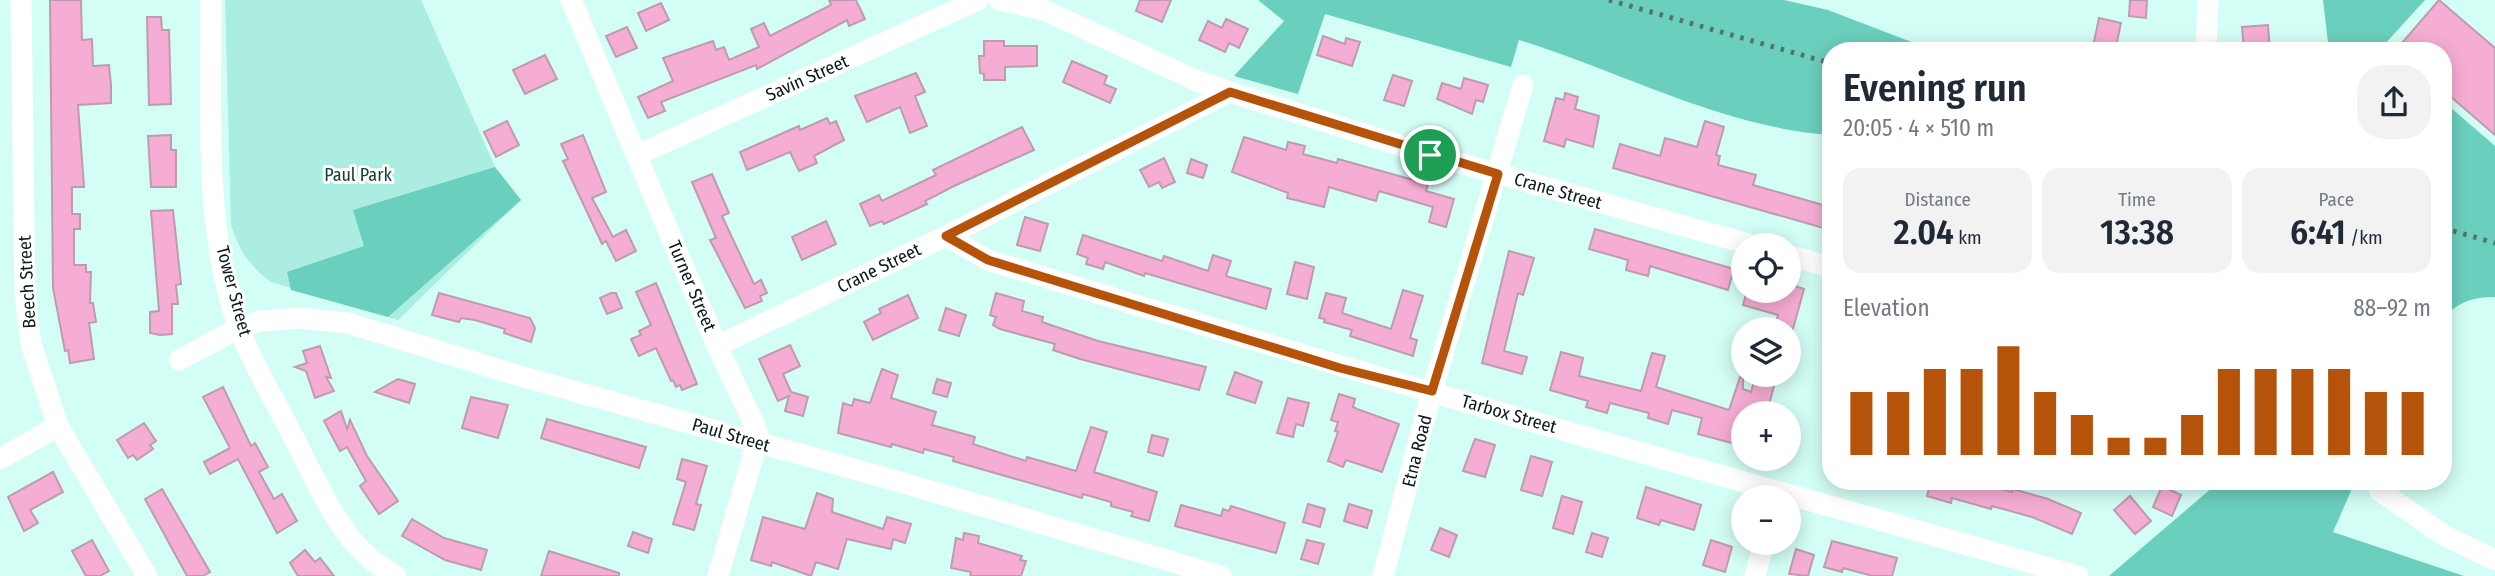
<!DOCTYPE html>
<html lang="en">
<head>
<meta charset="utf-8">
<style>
  :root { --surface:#fff; --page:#f2f2f3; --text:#1f2937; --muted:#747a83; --accent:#b45309 }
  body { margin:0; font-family:"Fira Sans Condensed",sans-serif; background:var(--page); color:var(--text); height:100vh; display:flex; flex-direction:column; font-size:26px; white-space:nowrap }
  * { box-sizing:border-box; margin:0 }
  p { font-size:23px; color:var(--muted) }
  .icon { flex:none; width:38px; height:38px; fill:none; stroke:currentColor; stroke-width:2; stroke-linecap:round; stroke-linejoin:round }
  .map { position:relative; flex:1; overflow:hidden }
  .details { position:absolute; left:1822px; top:42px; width:630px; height:448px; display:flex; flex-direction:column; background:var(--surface); border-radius:28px; box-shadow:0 4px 18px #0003 }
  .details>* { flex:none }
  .controls { position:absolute; left:1731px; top:233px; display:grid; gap:14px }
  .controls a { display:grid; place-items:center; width:70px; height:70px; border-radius:50%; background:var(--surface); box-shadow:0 4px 18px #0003; font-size:35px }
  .pin { position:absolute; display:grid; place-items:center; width:60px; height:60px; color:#fff; margin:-30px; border:4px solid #fff; border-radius:50%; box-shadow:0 2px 7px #0007 }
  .round { display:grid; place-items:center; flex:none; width:74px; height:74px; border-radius:28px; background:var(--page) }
  .overview { display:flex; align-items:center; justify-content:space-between; height:119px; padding:0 21px }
  h1 { font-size:38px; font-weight:600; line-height:52px }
  .stats { display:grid; grid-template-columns:repeat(3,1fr); gap:10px; height:119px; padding:7px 21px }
  .stats div { display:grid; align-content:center; border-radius:18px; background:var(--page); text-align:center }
  .stats b { font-size:35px; font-weight:600 }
  .stats small { font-size:19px; font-weight:400 }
  .stats p { font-size:19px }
  .chart { height:196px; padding:14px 21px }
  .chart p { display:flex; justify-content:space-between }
  .chart svg { width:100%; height:126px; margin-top:7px; stroke:var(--accent); stroke-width:6 }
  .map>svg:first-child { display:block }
  .green { fill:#abede0 }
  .forest { fill:#6bcfbd }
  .building { fill:#f6add4; stroke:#bd9cad; stroke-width:2 }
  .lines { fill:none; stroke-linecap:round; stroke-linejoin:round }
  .minor { stroke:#fff; stroke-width:21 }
  .rail { stroke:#56716c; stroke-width:5; stroke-dasharray:3.5 7; stroke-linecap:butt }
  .route-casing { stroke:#fff; stroke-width:14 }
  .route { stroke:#b45309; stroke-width:9 }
  .labels { text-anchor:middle; stroke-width:6; stroke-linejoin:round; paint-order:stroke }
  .street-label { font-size:18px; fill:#0a1b18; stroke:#fff }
  .park-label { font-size:18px; fill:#14423b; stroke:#fff }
</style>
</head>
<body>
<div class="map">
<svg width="2495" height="576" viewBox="0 0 2495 576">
  <rect width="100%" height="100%" fill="#d3fef5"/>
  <path class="green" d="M225,0H421L495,167L521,200L398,320L271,282C250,266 238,250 231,224Z"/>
  <g class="forest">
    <path d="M1258,0H1784L1828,10L1935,51H1830V135C1722,127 1622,72 1519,40L1511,67L1325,14L1298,94L1234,76L1284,21Z"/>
    <path d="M2323,0H2425L2383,46L2387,51H2329Z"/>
    <path d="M2443,101L2495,146V297C2472,297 2459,302 2443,318Z"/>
    <path d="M495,167L521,200L388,317L291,290L287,272L364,246L353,210Z"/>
    <path d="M2220,481H2348L2351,491L2333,532L2464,576H2109Z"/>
  </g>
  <g class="building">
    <path d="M50,0H81L82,40L92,39L93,66L109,65L111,85V103L78,105L84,187H72V214H80V229H74V265H86V272H91L90,303H93L96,322L89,323L94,359L70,363L68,350L65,351L53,288Z"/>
    <path d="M829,0H856L865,19L849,26L847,20L757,69L756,65L661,102L665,111L648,118L638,97L673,81L663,58L713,41L716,50L724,47L729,60L759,47L751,29L764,23L770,36L831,5Z"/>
    <path d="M1140,0H1171L1162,22L1136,11Z"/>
    <path d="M2130,0H2147L2146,18L2129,16Z"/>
    <path d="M2439,0L2495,48V135L2443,90V51H2395Z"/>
    <path d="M661,3L669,20L646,31L638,13Z"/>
    <path d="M147,17H161L162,30H169L171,104L149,105Z"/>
    <path d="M2099,18L2121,23L2115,51H2092Z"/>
    <path d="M1226,19L1248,29L1239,48L1229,43L1225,52L1199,40L1208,21L1222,28Z"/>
    <path d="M2268,25L2270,51H2244L2242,27Z"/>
    <path d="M627,27L637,48L616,57L606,36Z"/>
    <path d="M1323,36L1345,44L1346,38L1360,42L1352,66L1317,55Z"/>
    <path d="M984,41H1004V46H1037V66L1005,67V80H984V74L980,73L979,56H984Z"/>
    <path d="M545,55L557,79L525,94L513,70Z"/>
    <path d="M1072,61L1107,76L1104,84L1116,89L1110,103L1063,82Z"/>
    <path d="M916,73L925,92L915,96L927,126L910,133L900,107L867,122L855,96Z"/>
    <path d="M1393,75L1412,81L1404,106L1384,100Z"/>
    <path d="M1464,78L1488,85L1483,102L1476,100L1472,114L1437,99L1442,83L1461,89Z"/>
    <path d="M1565,93L1578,97L1575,109L1599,116L1593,147L1566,139L1564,147L1544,141L1556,98L1564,100Z"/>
    <path d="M827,118L830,124L836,121L844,140L814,156L817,163L799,171L790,152L747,170L740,152L799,126L800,130Z"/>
    <path d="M507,121L519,145L496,157L484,132Z"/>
    <path d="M1705,121L1724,127L1716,155L1720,156L1718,165L1756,175L1753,185L1830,207L1827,229L1613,168L1620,144L1660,156L1665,138L1697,147Z"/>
    <path d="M1022,127L1034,150L954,186L925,201L927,204L884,224L882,221L870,226L860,204L879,195L882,201L936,175L933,170Z"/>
    <path d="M171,135V150H176V187H151L148,136Z"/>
    <path d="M583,135L606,192L592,198L613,237L626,230L636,251L616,261L606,241L602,244L563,161L568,159L561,144Z"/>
    <path d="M1244,137L1286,150L1288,142L1305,146L1303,154L1337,163L1338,159L1428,184L1426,191L1454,199L1446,227L1429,222L1433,207L1379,191L1376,201L1329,187L1324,207L1287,198L1288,193L1232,172Z"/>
    <path d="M1164,158L1175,182L1162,188L1159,182L1149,187L1140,170Z"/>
    <path d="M1191,159L1207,165L1203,178L1187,173Z"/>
    <path d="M712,174L729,213L722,216L754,284L761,280L767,293L760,296L762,301L745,308L710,240L716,238L692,182Z"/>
    <path d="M173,210L181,284L176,285L178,304H172V334L160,335L150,333V312L159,311L151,211Z"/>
    <path d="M1025,217L1048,224L1040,251L1017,245Z"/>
    <path d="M826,221L836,244L802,260L792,237Z"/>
    <path d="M1595,229L1734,269L1728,290L1650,266L1648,276L1626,270L1628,260L1589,249Z"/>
    <path d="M1083,235L1162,261L1164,256L1208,271L1213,255L1231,261L1226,276L1271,289L1266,309L1145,273L1144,276L1105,262L1103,269L1086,264L1088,258L1077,254Z"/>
    <path d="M1509,251L1534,258L1523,295L1518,293L1504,351L1527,357L1522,374L1482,363Z"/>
    <path d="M1295,262L1314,267L1307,299L1287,294Z"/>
    <path d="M656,283L697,384L682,390L680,385L676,387L673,380L671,381L656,348L639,356L631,339L641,335L639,331L651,325L636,292Z"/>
    <path d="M1788,284L1804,289L1793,329L1776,322L1778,315L1743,305L1747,290H1788Z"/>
    <path d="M1403,290L1423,296L1410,338L1417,340L1413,356L1350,336L1352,330L1324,322L1325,319L1319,318L1326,293L1346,298L1342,313L1391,329Z"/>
    <path d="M439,293L530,318L535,328L531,342L504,333L505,329L475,320L461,318L459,322L432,315Z"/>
    <path d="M611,293H616L622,308L607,314L600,298Z"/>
    <path d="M996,293L1024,301L1022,311L1043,317L1042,322L1098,341L1206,367L1199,390L1080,359L1053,350L1055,344L1000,329L993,325L996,317L990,315Z"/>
    <path d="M908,295L918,318L873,340L864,322L881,313L879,309Z"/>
    <path d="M946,308L966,315L959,336L939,330Z"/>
    <path d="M790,345L800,366L783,374L791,392L808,397L803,416L785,411L789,396L778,401L759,359Z"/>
    <path d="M320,346L331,378L326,377L334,391L315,398L306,371L295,367L307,363L303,351Z"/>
    <path d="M1561,352L1583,358L1579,376L1641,391L1652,353L1665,356L1656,387L1729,410L1740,377L1743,378V389L1751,392L1756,374H1777L1767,413H1743V446L1698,434L1702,418L1672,410L1668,424L1648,418L1649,413L1610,403L1607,413L1586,407L1588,401L1550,390Z"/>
    <path d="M882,369L898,375L891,398L936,412L932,425L975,437L973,444L1026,461L1027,457L1076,471L1091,427L1107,432L1094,472L1157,492L1149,521L1131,516L1133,512L1111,506V502L1083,494L1082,498L953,461L954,457L924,449L923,453L892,444L891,447L838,433L843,403L852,406L854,399L870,403Z"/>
    <path d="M1235,372L1262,382L1255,403L1227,394Z"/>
    <path d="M398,379L415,384L409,403L375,392Z"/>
    <path d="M937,379L951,383L947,397L933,393Z"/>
    <path d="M223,387L251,446L255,443L268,467L259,472L274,499L282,494L297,521L277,533L238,459L210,474L204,462L230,448L203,397Z"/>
    <path d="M1339,394L1355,399L1353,407L1357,409L1399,424L1382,472L1346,460L1343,467L1328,461L1338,432L1335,431L1338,422L1331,420Z"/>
    <path d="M471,397L508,405L498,438L462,428Z"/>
    <path d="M1288,398L1309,403L1303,426L1296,424L1293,437L1277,433Z"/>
    <path d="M341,411L347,429L350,420L367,456L398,501L379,514L360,486L366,481L347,447L340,451L324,421Z"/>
    <path d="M547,419L646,447L639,468L541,438Z"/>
    <path d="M144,423L156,441L150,445L153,449L137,460L133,455L128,458L117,440Z"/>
    <path d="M1152,435L1168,439L1163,456L1148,452Z"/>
    <path d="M1475,439L1495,445L1485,477L1463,471Z"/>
    <path d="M1531,456L1552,462L1542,496L1521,490Z"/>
    <path d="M682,459L707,466L696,504L701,505L694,530L673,524L686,482L677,479Z"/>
    <path d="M53,472L63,492L30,510L38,523L24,531L8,497Z"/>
    <path d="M1931,481H1972L2012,492L2013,489L2048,499L2081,513L2072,534L2032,517L1992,506L1991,509L1952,498L1951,503L1927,496Z"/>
    <path d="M2162,486L2181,495L2172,516L2153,507Z"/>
    <path d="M1646,487L1701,505L1694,530L1661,520L1659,525L1637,518Z"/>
    <path d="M162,489L210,572L203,576H187L145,499Z"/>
    <path d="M817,493L833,499L832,512L883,529L887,517L911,524L905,543L893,539L891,549L847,539L838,569L816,562L811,576L772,562L771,566L751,560L763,517L805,529Z"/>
    <path d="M1562,496L1582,502L1573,534L1553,528Z"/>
    <path d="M2130,496L2151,521L2135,534L2114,510Z"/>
    <path d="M1308,504L1325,509L1320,527L1303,522Z"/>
    <path d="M1349,504L1372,511L1367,528L1344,521Z"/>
    <path d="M1181,505L1221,516L1223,509L1229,511L1231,506L1285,523L1276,553L1175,526Z"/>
    <path d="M412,519L444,538L487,550L481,570L445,560L402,536Z"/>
    <path d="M1440,528L1457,535L1449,557L1431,550Z"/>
    <path d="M633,532L652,539L648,553L628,546Z"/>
    <path d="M964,533L979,536L978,543L1022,556L1020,560L1026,561L1021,576H970L971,572L951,568L956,538L963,540Z"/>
    <path d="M1592,533L1608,538L1602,557L1586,552Z"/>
    <path d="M92,540L109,571L100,576H86L72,551Z"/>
    <path d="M1307,540L1324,544L1318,564L1301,559Z"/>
    <path d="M1711,540L1732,547L1725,572L1703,565Z"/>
    <path d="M1832,541L1897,558L1892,576H1873L1843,568L1842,572L1824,567Z"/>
    <path d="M1796,549L1814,555L1808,576L1789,574Z"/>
    <path d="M305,550L315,562L320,558L334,576H298L290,563Z"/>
    <path d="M549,551L619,573V576H541Z"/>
  </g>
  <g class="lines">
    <g class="minor">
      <path d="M21,0L25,297L31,344L58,426L147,576"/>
      <path d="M211,0C211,102 203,232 239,328C255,370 281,411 301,452C326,501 346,550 396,576"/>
      <path d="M571,0L717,346L757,430V442L718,576"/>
      <path d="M999,0L1044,10L1195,80L1230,92"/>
      <path d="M2206,51L2208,0"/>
      <path d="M637,155L978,0"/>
      <path d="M946,236L988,260C1350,371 1714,474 2078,576"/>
      <path d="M1788,255L1830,267"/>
      <path d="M717,346L946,236L1230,92L1431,155L1752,245"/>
      <path d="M179,360L239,328L261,321L300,318L348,323L513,374L907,484L1221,576"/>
      <path d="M0,459L58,426"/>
      <path d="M2380,491L2445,536L2495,560"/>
      <path d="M1383,576L1432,391L1523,85"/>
      <path d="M1755,576L1764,542"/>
    </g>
    <g class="rail">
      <path d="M1609,0L1830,63"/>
      <path d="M2443,228L2495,243"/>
    </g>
  </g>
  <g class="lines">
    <g class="route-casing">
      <path id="route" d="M1230,92L1498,174L1432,391L1340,368L988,260L946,236Z"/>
    </g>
    <use href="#route" class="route"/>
  </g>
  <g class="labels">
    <g class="street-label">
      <text transform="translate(807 78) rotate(-24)" y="6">Savin Street</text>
      <text transform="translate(1558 191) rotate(16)" y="6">Crane Street</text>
      <text transform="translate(879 268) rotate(-26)" y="6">Crane Street</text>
      <text transform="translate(27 282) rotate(-93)" y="6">Beech Street</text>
      <text transform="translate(692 286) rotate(67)" y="6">Turner Street</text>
      <text transform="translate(234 291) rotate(75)" y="6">Tower Street</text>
      <text transform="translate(1509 414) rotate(16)" y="6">Tarbox Street</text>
      <text transform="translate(731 435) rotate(16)" y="6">Paul Street</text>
      <text transform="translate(1417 451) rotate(-76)" y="6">Etna Road</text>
    </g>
    <g class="park-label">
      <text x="358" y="181">Paul Park</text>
    </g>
  </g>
</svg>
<div class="controls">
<a><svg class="icon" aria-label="locate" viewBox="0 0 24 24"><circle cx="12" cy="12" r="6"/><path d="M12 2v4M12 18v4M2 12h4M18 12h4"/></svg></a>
<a><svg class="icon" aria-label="layers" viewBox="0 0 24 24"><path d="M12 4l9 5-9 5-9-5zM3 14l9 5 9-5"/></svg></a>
<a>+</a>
<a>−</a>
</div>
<div class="pin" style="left:1430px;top:155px;background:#1e9e55"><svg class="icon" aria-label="arrive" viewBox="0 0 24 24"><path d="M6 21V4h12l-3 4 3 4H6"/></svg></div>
<section class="details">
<div class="overview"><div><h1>Evening run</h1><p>20:05 · 4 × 510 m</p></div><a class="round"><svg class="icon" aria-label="share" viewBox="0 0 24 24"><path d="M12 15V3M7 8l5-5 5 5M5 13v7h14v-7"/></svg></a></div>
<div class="stats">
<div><p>Distance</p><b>2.04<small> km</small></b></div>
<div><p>Time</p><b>13:38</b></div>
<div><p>Pace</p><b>6:41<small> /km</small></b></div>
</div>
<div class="chart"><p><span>Elevation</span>88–92 m</p>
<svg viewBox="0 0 160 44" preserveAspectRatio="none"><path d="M5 44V22M15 44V22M25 44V14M35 44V14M45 44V6M55 44V22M65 44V30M75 44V38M85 44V38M95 44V30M105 44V14M115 44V14M125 44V14M135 44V14M145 44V22M155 44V22"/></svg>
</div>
</section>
</div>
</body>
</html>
